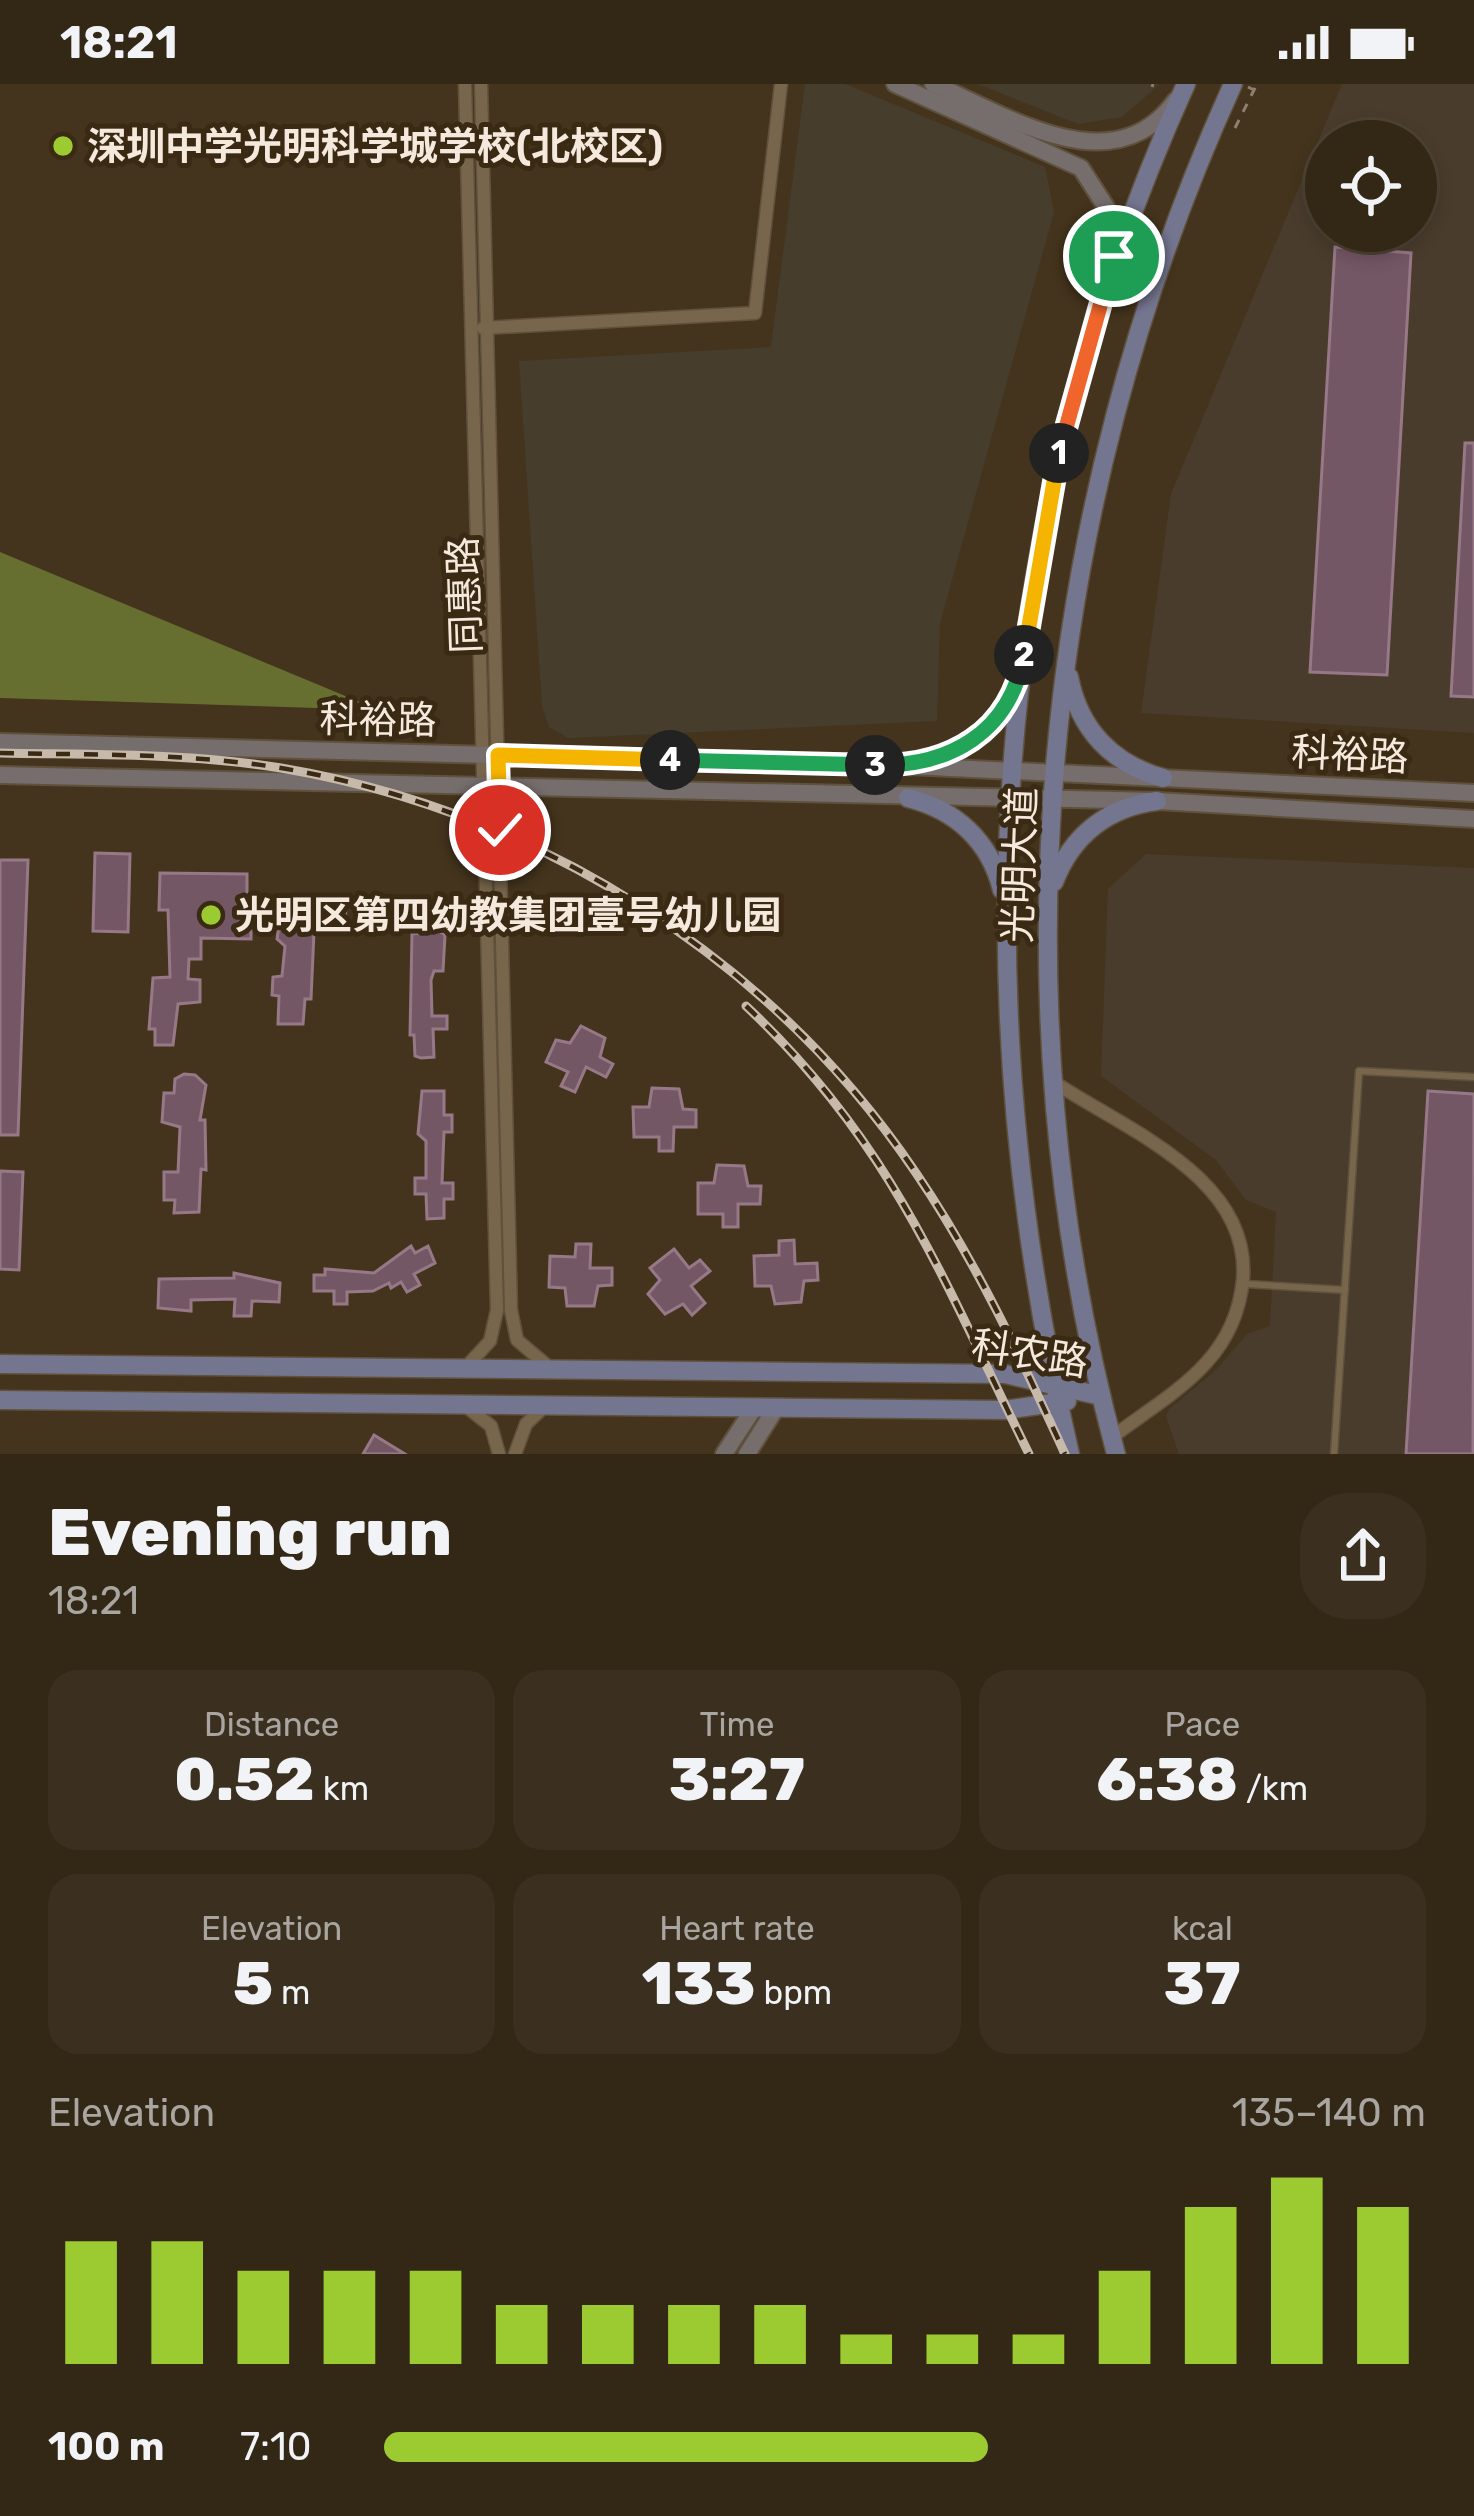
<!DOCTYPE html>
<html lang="en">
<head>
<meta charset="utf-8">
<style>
  :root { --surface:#332716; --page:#3b2f1f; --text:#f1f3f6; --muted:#a9a5a1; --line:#4e4435; --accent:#9cca31 }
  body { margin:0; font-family:Rubik,"Noto Sans SC",sans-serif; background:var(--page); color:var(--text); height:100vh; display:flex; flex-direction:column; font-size:45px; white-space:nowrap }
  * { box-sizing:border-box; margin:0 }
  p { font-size:39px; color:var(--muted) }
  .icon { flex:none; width:66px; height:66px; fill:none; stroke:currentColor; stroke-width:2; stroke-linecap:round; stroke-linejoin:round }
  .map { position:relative; height:1370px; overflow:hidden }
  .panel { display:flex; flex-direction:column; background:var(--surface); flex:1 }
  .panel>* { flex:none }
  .controls { position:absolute; left:1305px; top:36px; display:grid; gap:24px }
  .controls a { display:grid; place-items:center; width:132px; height:132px; border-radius:50%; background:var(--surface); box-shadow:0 6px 18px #0003,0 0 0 3px var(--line); font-size:60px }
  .pin { position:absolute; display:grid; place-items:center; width:102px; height:102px; color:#fff; margin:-51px; border:6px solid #fff; border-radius:50%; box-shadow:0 3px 12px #0007 }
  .km { position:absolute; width:60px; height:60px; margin:-30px; border-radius:50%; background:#222; color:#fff; font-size:33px; line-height:60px; text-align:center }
  .round { display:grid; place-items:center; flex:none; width:126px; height:126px; border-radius:48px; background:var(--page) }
  .summary { display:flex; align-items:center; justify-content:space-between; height:204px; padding:0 48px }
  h1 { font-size:66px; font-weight:800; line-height:90px }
  .stats { display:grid; grid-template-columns:repeat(3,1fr); gap:18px; height:204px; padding:12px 48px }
  .stats div { display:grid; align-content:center; border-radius:30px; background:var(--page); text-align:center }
  .stats b { font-size:60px; font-weight:800 }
  .stats small { font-size:33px; font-weight:400 }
  .stats p { font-size:33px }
  .chart { height:336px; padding:24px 48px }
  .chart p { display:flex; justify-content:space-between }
  .chart svg { width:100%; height:216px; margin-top:12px; stroke:var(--accent); stroke-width:6 }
  ul { padding:0 48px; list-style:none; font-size:39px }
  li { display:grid; grid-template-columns:192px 144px 1fr; align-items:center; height:90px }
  li i { height:30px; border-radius:15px; background:var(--accent) }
  .status { display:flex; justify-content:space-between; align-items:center; height:84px; padding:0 60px; background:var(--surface); direction:ltr }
  .status svg { height:33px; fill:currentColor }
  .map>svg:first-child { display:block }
  .commercial { fill:#473d2d }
  .industrial { fill:#493c2d; fill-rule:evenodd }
  .forest { fill:#676f30 }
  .building { fill:#745765; stroke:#977887; stroke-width:3 }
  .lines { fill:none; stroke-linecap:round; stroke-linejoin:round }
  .lane-casing { stroke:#5f513c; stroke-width:9 }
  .street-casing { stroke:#5f513c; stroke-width:15 }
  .secondary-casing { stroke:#5f513c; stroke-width:20 }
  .primary-casing { stroke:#5f513c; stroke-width:21 }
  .path { stroke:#8e806d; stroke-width:3; stroke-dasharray:9 9; stroke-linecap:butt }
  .lane { stroke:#77654c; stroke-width:6 }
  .street { stroke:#77654c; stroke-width:12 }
  .secondary { stroke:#766d6d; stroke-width:16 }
  .primary { stroke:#74758f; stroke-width:18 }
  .rail-casing { stroke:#c7baab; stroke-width:9 }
  .rail { stroke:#3a2913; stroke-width:4.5; stroke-dasharray:14; stroke-linecap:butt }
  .split-1-casing { stroke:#fff; stroke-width:24 }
  .split-2-casing { stroke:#fff; stroke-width:24 }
  .split-3-casing { stroke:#fff; stroke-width:24 }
  .split-4-casing { stroke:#fff; stroke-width:24 }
  .split-5-casing { stroke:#fff; stroke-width:24 }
  .split-1 { stroke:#f0652b; stroke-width:15 }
  .split-2 { stroke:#f5b400; stroke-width:15 }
  .split-3 { stroke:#22a559; stroke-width:15 }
  .split-4 { stroke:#22a559; stroke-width:15 }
  .split-5 { stroke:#f5b400; stroke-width:15 }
  .poi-dot { fill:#9cca31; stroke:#3a2913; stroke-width:4.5 }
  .labels { text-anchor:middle; stroke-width:10; stroke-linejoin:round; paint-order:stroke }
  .poi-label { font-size:39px; font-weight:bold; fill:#f4e9dc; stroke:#3a2913; text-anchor:start }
  .street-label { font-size:39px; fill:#f4e9dc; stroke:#3a2913 }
</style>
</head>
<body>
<div class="status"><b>18:21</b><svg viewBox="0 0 49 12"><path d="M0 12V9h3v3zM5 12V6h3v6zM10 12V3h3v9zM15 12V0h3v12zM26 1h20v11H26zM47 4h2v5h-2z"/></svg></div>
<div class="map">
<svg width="1474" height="1370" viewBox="0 0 1474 1370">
  <rect width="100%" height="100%" fill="#44341d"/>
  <g class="commercial">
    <path d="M805,0H845L1045,83L1054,128L940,539L937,637L568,654L549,643L542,622L519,277L771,263Z"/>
    <path d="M978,0H1160L1122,33L1078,40Z"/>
  </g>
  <g class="industrial">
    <path d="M1342,0H1474V649L1141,629L1171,410ZM1326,57H1416V147H1326Z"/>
    <path d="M1146,770L1474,784V1370H1179L1166,1333L1169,1325L1216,1286L1247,1250L1270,1242L1276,1128L1246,1116L1216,1076L1101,992L1108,805Z"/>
  </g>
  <path class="forest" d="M0,468L379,626L0,614Z"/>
  <g class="building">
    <path d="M1335,163L1411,169L1387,591L1310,588Z"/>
    <path d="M1465,359H1474V613L1451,612Z"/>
    <path d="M95,769L130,770L128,848L93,847Z"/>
    <path d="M0,776H28L18,1051H0Z"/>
    <path d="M160,789L247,790V837H251V855L201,854V875H189L188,895L200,896V918L178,920L173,961H155V945H149L153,894L170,893L168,826H159Z"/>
    <path d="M283,815L346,821L345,846L314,848L311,915H305L303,940H278L279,912L272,911L273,893L282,892L285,862L277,855Z"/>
    <path d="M439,847L445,851L443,887H434L431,896L432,932H447V945H433L434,973L421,974L415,972L414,951H410L412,850Z"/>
    <path d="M581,942L605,954L600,973L613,980L606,993L586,983L575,1008L561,1002L568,988L546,978L556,956L570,959Z"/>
    <path d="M184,990L195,991L206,1001L200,1036H205L206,1086L201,1085L199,1128L174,1129L175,1116H164V1088H178L180,1043L162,1038L164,1009H174L175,995Z"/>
    <path d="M652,1004L679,1005L683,1025L696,1026V1043H674L673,1067H659V1053H634L633,1023H649Z"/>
    <path d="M422,1007H444V1031H452V1048H444L442,1099H453V1115H444V1134L427,1135L426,1110H415V1094H426V1057L418,1050Z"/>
    <path d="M1428,1007L1474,1010L1473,1370H1406Z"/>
    <path d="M717,1081L744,1082L748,1102H761L760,1120H738V1143H723V1130H698V1099H714Z"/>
    <path d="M0,1087L23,1088L19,1186L0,1185Z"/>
    <path d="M794,1156L795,1180L817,1179L818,1196L804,1197L801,1218L775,1220L771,1202H755L754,1172L779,1171V1157Z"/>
    <path d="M576,1160H591L590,1184H612V1201L598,1202L594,1222H567L565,1204L549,1203L550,1172L575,1173Z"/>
    <path d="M411,1162L415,1169L428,1162L435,1179L414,1190L420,1201L407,1208L401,1198L391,1204L389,1199L373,1207L347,1208V1220H334V1207H314V1191H325V1185L374,1189Z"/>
    <path d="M674,1165L689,1184L700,1176L710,1187L691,1202L705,1219L692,1231L683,1220L665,1230L648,1210L660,1196L650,1184Z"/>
    <path d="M234,1189L280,1199L279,1218L252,1217L251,1232H234L235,1215L191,1216V1227L158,1224L159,1195L234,1194Z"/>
    <path d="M374,1351L405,1370H363Z"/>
  </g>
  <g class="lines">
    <g class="lane-casing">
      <g id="lane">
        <path d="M1246,1200L1345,1206"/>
        <path d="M1334,1370L1359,987L1474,993"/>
      </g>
    </g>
    <g class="street-casing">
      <g id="street">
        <path d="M465,0L497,1226L490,1257L466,1283"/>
        <path d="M481,0L511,1226L517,1256L550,1284"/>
        <path d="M483,244L755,229L781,0"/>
        <path d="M1054,998C1124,1045 1251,1093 1243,1195C1240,1227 1228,1255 1206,1279C1180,1308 1142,1330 1111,1354"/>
        <path d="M468,1324L491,1342L499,1370"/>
        <path d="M515,1370L526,1340L545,1322"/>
      </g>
    </g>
    <g class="secondary-casing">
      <g id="secondary">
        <path d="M895,0L1081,84L1106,123L1114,176"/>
        <path d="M933,0C1007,31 1113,103 1176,16"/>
        <path d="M0,658L910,682L1474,709"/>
        <path d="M0,691L1157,717L1474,735"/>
        <path d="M724,1370L754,1324"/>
        <path d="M747,1370L776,1324"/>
      </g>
    </g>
    <g class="primary-casing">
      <g id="primary">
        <path d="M1069,593C1079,645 1112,680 1163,694"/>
        <path d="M910,682C959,673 994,647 1016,602"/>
        <path d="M908,714C956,726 990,757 1002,806"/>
        <path d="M1054,798C1072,751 1108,723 1157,717"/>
        <path d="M0,1280L1005,1290L1101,1312"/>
        <path d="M0,1316L1005,1326L1067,1317"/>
        <path d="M1070,1370C962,904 987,439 1186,0"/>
        <path d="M1116,1370C993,916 1039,426 1233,0"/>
      </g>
    </g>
    <g class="path">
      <path d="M1152,3L1153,0"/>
      <path d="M1248,3L1254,6L1257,0"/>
      <path d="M1235,44L1254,6"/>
    </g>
    <use href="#lane" class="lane"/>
    <use href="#street" class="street"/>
    <use href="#secondary" class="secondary"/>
    <use href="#primary" class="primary"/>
    <g class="rail-casing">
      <g id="rail">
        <path d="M0,669C94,671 189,669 281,684C537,727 771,874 916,1089C976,1177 1021,1274 1065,1370"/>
        <path d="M746,922C893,1060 943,1196 1029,1370"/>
      </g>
    </g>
    <use href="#rail" class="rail"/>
  </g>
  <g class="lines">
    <g class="split-1-casing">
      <path id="split-1" d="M1059,369L1114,172"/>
    </g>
    <g class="split-2-casing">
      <path id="split-2" d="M1024,571L1059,369"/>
    </g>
    <g class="split-3-casing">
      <path id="split-3" d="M875,681C949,683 1010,649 1024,571"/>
    </g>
    <g class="split-4-casing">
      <path id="split-4" d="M670,676L875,681"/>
    </g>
    <g class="split-5-casing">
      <path id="split-5" d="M500,746L498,671L670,676"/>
    </g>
    <use href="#split-1" class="split-1"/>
    <use href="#split-2" class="split-2"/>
    <use href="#split-3" class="split-3"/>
    <use href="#split-4" class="split-4"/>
    <use href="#split-5" class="split-5"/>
  </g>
  <g class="poi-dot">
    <circle cx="63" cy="62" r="12"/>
    <circle cx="211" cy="831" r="12"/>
  </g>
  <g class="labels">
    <g class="poi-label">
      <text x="87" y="76">深圳中学光明科学城学校(北校区)</text>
      <text x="235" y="845">光明区第四幼教集团壹号幼儿园</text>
    </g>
    <g class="street-label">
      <text transform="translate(464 511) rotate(-92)" y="14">同惠路</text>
      <text transform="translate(378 635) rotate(1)" y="14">科裕路</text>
      <text transform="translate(1350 670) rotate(3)" y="14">科裕路</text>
      <text transform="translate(1019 781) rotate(-88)" y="14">光明大道</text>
      <text transform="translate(1030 1269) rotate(9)" y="14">科农路</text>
    </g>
  </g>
</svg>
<div class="controls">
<a><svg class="icon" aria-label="locate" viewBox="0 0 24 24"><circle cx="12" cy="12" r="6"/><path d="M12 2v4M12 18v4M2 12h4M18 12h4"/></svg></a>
</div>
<div class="pin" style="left:1114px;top:172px;background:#1e9e55"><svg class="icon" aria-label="arrive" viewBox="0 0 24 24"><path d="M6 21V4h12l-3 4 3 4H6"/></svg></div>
<div class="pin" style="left:500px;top:746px;background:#d93025"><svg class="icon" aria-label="check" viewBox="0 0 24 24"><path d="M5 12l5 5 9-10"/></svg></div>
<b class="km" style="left:1059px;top:369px">1</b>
<b class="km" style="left:1024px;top:571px">2</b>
<b class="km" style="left:875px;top:681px">3</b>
<b class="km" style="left:670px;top:676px">4</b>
</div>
<section class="panel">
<div class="summary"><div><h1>Evening run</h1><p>18:21</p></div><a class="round"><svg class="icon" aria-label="share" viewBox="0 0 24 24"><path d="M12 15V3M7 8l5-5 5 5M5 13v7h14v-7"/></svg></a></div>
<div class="stats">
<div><p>Distance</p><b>0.52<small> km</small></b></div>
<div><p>Time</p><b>3:27</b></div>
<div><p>Pace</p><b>6:38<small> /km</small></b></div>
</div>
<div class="stats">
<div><p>Elevation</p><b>5<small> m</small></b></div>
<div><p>Heart rate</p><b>133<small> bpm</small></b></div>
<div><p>kcal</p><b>37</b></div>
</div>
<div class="chart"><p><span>Elevation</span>135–140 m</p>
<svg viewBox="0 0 160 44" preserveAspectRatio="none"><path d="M5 44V19M15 44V19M25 44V25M35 44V25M45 44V25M55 44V32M65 44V32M75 44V32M85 44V32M95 44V38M105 44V38M115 44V38M125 44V25M135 44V12M145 44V6M155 44V12"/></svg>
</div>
<ul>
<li><b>100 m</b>7:10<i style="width:58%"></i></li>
</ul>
</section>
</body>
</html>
